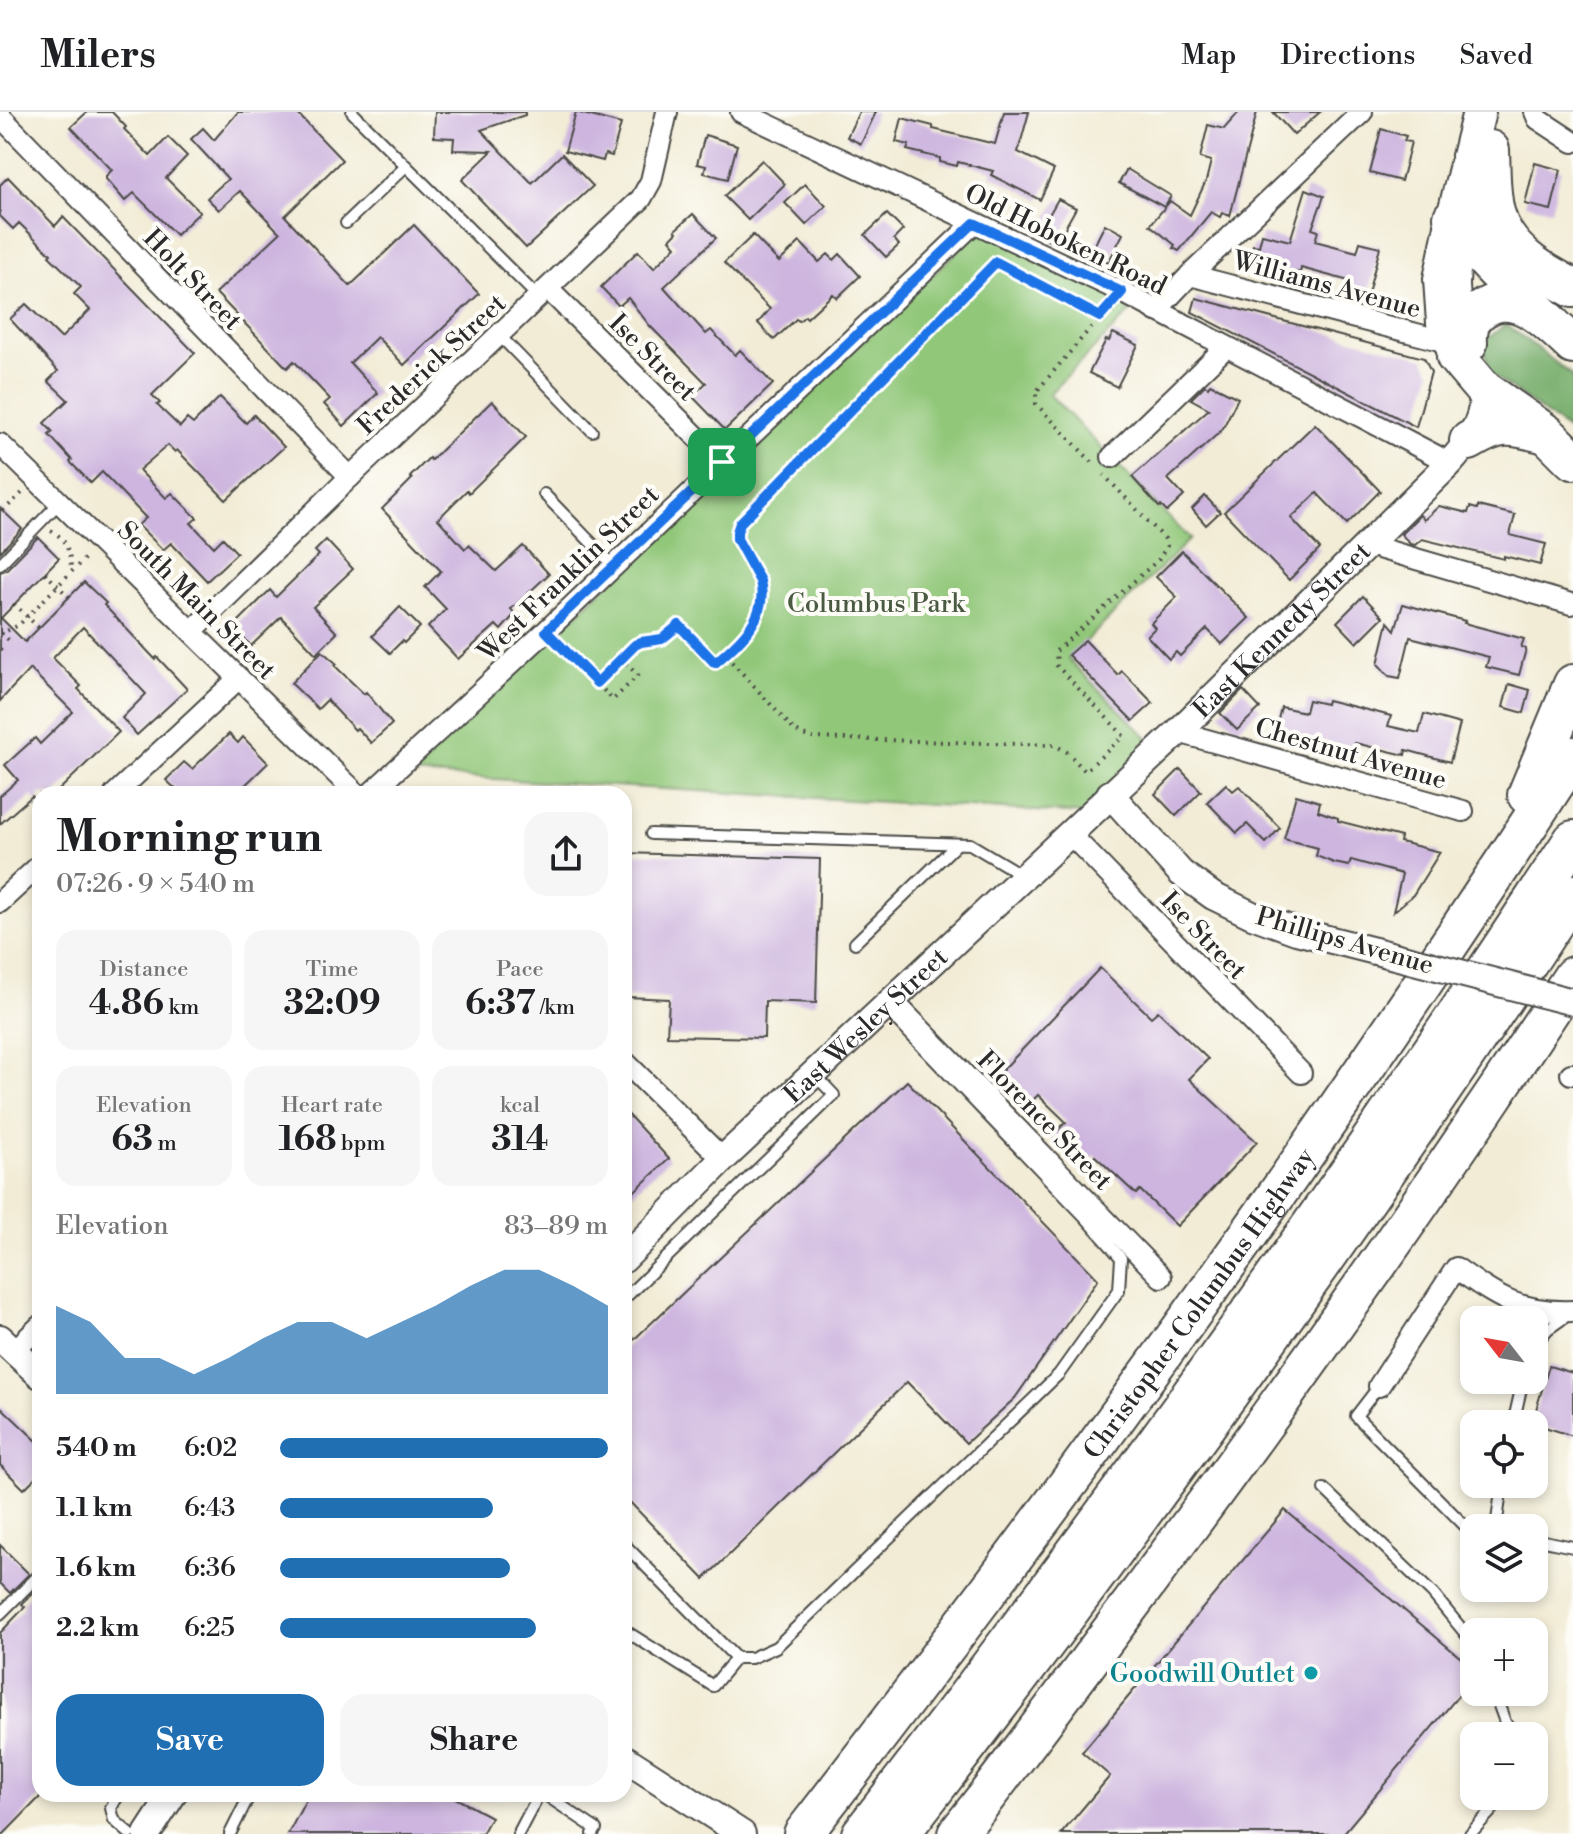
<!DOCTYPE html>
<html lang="en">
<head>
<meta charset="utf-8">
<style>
  :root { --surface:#fff; --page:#f6f6f6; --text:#202124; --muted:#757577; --line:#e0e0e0; --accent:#1f6fb2 }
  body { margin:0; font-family:"Libre Bodoni",serif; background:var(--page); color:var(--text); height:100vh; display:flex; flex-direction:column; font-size:30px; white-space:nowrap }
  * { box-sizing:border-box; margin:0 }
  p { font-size:26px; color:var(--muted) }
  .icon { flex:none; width:44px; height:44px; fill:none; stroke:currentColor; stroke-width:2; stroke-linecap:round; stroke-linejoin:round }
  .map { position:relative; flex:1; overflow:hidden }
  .details { position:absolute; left:32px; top:674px; width:600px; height:1016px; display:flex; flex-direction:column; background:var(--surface); border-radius:24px; box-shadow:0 4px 12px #0003 }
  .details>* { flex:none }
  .needle { width:52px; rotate:301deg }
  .controls { position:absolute; left:1460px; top:1194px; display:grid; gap:16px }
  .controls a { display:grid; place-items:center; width:88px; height:88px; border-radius:16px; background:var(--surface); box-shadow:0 4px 12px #0003; font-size:40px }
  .pin { position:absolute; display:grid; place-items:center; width:68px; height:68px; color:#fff; margin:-34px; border-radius:16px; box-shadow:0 4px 12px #0006 }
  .round { display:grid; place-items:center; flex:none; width:84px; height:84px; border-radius:24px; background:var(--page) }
  .summary { display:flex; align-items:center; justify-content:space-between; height:136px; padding:0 24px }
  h1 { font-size:44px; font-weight:700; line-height:60px }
  .figures { display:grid; grid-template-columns:repeat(3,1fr); gap:12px; height:136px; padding:8px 24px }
  .figures div { display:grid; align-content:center; border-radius:20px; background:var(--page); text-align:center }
  .figures b { font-size:34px; font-weight:700 }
  .figures small { font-size:22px; font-weight:400 }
  .figures p { font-size:22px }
  .chart { height:224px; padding:16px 24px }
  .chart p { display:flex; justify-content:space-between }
  .chart svg { width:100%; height:144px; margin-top:8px; fill:var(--accent); opacity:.7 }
  .cta { display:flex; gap:16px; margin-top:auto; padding:16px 24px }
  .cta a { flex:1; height:92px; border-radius:24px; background:var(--accent); color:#fff; font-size:32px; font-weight:700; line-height:92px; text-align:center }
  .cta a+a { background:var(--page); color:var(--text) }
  ul { padding:0 24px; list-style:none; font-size:26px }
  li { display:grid; grid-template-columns:128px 96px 1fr; align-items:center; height:60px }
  li i { height:20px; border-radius:10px; background:var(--accent) }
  header { display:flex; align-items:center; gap:48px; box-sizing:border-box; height:112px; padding:0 40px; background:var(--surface); border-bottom:2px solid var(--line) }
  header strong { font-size:38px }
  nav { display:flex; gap:44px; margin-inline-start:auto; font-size:28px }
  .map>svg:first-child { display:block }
  .green { fill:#91c779; stroke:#5e7952; stroke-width:2 }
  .forest { fill:#74ac69; stroke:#506c4a; stroke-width:2 }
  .building { fill:#cdb5df }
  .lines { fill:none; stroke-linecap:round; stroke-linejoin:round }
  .service-casing { stroke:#494845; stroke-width:14 }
  .minor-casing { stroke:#494845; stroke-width:24 }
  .tertiary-casing { stroke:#494845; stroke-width:30 }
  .primary-casing { stroke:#494845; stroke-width:36 }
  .motorway-casing { stroke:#494845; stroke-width:42 }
  .path { stroke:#494845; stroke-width:4; stroke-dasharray:2 6; stroke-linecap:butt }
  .service { stroke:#fff; stroke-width:10 }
  .minor { stroke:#fff; stroke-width:20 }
  .tertiary { stroke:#fff; stroke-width:26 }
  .primary { stroke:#fff; stroke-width:32 }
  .motorway { stroke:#fff; stroke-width:38 }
  .tertiary-bridge-casing { stroke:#494845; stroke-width:30; stroke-linecap:butt }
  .tertiary-bridge { stroke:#fff; stroke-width:26 }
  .route-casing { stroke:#fff; stroke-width:16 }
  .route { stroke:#1a73e8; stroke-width:10 }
  .culture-dot { fill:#0f9aa8; stroke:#fdfcf7; stroke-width:3 }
  .labels { text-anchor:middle; stroke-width:8; stroke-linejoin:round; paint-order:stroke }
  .street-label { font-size:26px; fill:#2b2b2b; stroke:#fdfcf7 }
  .park-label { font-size:26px; fill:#4a5a42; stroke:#fdfcf7 }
  .culture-label { font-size:26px; fill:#0d838f; stroke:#fdfcf7; text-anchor:end }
</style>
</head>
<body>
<header>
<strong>Milers</strong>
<nav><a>Map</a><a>Directions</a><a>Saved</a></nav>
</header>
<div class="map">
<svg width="1573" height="1722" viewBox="0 0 1573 1722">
  <rect width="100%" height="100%" fill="#fdfcf7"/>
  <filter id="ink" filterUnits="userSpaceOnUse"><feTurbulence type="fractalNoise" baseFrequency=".0125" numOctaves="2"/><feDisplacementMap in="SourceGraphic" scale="16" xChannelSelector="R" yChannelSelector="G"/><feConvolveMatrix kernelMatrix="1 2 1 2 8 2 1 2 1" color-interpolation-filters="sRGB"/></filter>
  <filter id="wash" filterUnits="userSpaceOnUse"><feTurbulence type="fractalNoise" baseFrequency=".006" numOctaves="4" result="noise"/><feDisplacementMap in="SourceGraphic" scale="32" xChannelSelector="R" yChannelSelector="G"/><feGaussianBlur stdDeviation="1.8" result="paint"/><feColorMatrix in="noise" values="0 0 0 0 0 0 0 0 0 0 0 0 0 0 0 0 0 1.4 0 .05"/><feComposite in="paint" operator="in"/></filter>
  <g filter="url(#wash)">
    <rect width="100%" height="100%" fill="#f2ecd6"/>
    <path class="green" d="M984,114L1139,191L1049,282L1190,427L1068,547L1156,634L1085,702L409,662Z"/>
    <path class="forest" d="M1506,212L1573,264V322L1491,262L1482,231Z"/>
    <g id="blocks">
      <g class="building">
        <path d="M87,0H112L126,15L124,17L150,44L168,25L187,44L166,66L200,100L176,123L134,81L125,89L106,67V64L112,58L71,15Z"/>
        <path d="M238,0H296L342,48L285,104L350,174L414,113L479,182L404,253L377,225L350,251L378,281L344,314L324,292L330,287L294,249L287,256L216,181L280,121L240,79L219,98L207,86L228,67L191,27L203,16L214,28Z"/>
        <path d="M435,0H525V3L481,18L532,71L562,42L593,74L526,136L462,68L492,39L453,38L454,26L434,25Z"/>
        <path d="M576,0L621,12L612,44L605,42L603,49L565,39Z"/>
        <path d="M859,0H876L861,32L847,25Z"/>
        <path d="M1004,0H1029L1018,40L1054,58L1040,88L991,63L993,59L958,50L957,54L940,50V46L907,38L909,33L896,30L902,6L933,14V17L995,32Z"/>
        <path d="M1239,0H1257L1230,104L1222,101L1220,105L1211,100L1179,139L1173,136L1175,133L1150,113L1170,89L1190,103L1206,69L1211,49L1200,46L1208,13L1224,17Z"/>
        <path d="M1273,0H1320L1294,23Z"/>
        <path d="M1381,17L1406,24L1404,29L1411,30L1401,69L1370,61Z"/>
        <path d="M705,23L737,33L728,67L704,61L706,54L697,52Z"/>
        <path d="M762,48L785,72L748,108L724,84Z"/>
        <path d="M1535,51L1561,58L1551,98L1525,92Z"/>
        <path d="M1127,57L1171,84L1164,95L1119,71Z"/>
        <path d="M8,65L55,114L63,105L195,241L152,283L160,291L157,293L180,315L187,307L193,312L220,285L246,311L254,303L284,335L226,388L177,338L175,340L168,333L139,358L166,386L172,381L197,406L191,411L214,435L223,426L237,441L207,469L171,431L163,438L138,413L146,406L102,360L91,371L70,350L72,348L49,323L53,320L44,311L68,288L48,269L58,259L10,207L26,192L61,226L90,198L74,182L81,175L49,144L51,142L19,111L13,117L0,104V73Z"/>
        <path d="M805,72L826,94L806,113L785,91Z"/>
        <path d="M1306,77L1324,84L1312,117L1318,119L1315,129L1357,140L1360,130L1380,135L1368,182L1347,176L1349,169L1301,156L1300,161L1250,149L1253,133L1259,134L1262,122L1290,129Z"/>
        <path d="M1058,87L1076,96L1056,132L1038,122Z"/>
        <path d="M693,102L716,126L664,175L706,222L711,218L735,243L740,238L773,272L725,318L692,284L706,271L650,214L628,186L619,194L601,175L638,139L654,156L676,134L670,127L677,120L675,118Z"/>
        <path d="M887,102L903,118L894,127L899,133L886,145L865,123Z"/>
        <path d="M1105,112L1123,122L1108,151L1090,142Z"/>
        <path d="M753,123L779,150L800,130L819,150L828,142L834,148L840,142L860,164L837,186L833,182L807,206L805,204L799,209L796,207L774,228L758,211L770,197L724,151Z"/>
        <path d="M1196,186L1424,246L1431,260L1416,315L1192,200Z"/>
        <path d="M1113,221L1138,233L1117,275L1089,261L1106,228L1109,229Z"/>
        <path d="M1210,272L1238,286L1222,318L1168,367L1184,384L1167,400L1161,394L1159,395L1132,365L1209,297L1191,287L1205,273L1208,275Z"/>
        <path d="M492,289L526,325L469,381L467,378L438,407L465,437L469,433L496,459L523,434L549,462L511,497L515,502L501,518L496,513L458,547L428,515L446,497L425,475L441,459L382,397L412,367L410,365L429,346L431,348Z"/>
        <path d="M1315,312L1380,379L1347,412L1317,381L1291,406L1320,437L1289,468L1224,400Z"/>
        <path d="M1205,384L1220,400L1206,413L1192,397Z"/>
        <path d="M1439,394L1468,401L1470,395L1477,397L1478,394L1515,403L1510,423L1546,432L1540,453L1504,444V447L1422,427L1415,433L1410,432L1401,422L1420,403L1424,408Z"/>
        <path d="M0,396L22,417L0,440Z"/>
        <path d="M38,425L59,446L1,506L25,530L84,470L106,491L104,493L155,547L157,545L187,577L137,623L122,606L146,582L83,515L53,546L81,574L78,577L119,620L55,682H40L38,690L32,684L0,712V684L18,668L5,653L35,626L40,632L73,600L30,557L0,589V460L6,458Z"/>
        <path d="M326,428L353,457L313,495L337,521L316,542L281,505L251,534L233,515L270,478L276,485L319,443L315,439Z"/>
        <path d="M1182,439L1249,506L1222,532L1207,517L1180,544L1176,540L1169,547L1147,524L1155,516L1151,511L1177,485L1156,465Z"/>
        <path d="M1363,484L1383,505L1357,531L1337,510Z"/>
        <path d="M1403,492L1465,509L1464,511L1524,527L1521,535L1526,537L1519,563L1486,555L1489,545L1410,525L1400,566L1389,564L1378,552L1388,510L1395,518Z"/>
        <path d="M400,495L420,515L404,531L402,529L390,541L372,524Z"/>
        <path d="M1085,528L1118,563L1122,559L1153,591L1133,609L1068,543Z"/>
        <path d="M322,539L337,552L335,554L364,582L366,580L392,612L371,631L357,616L355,618L327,588L318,597L291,571Z"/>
        <path d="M1509,572L1530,578L1524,601L1503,595Z"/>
        <path d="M1243,578L1260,596L1237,618L1220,601Z"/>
        <path d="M1308,588L1326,592L1327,588L1391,604L1388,614L1419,621L1424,602L1460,612L1450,650L1406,638L1405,643L1355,631L1352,642L1321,634L1322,631L1275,620L1281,595L1305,600Z"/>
        <path d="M229,622L238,631L243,625L268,651L236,682H181L166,668L184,650L192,657Z"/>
        <path d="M1180,657L1201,679L1176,704L1155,682Z"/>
        <path d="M1226,672L1233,679L1239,674L1280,716L1266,731L1247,712L1237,721L1207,690Z"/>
        <path d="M1296,683L1320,690L1318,699L1338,706V709L1401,725L1400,730L1440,740L1413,783L1393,800L1402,762L1351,748L1349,754L1334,751L1316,744L1318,736L1284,727Z"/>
        <path d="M624,741L820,747L816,891L765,889L764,926L667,924L669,887L627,885L629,846L624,842Z"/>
        <path d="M1100,856L1151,905L1158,899L1208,947L1189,967L1257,1030L1177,1114L1140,1078L1136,1082L1095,1044L1084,1055L1052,1024L1066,1010L1038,983L1027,994L996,965Z"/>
        <path d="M907,969L1098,1167L1015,1286L966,1331L907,1270L704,1467L624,1384V1237Z"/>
        <path d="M624,998L669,1047L624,1089Z"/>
        <path d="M1549,1254L1573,1261V1324L1532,1311Z"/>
        <path d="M0,1294L40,1332V1361L24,1377L0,1353Z"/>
        <path d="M1285,1398L1474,1557V1565L1343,1722H1061L1110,1664L1082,1640Z"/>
        <path d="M0,1433L29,1462L10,1481L0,1471Z"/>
        <path d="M40,1473V1685L4,1722H0V1521L25,1495L22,1492Z"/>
        <path d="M309,1682H448L491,1705L482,1722H288Z"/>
      </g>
    </g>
  </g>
  <g filter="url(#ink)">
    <use href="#blocks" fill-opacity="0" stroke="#494845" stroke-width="2"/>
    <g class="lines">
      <g class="service-casing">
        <g id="service">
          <path d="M352,0L539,186"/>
          <path d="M346,111L406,54"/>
          <path d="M499,223L592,319"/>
          <path d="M544,382L614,454"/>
          <path d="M0,452L60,390"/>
          <path d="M651,722L970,732L1022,763"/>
          <path d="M855,831L957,732"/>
          <path d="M624,1187L834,983L814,962"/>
          <path d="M1534,1233L1548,1217L1568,1203"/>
          <path d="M1379,1274L1356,1304L1474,1423"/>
          <path d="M1513,1312L1523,1268"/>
          <path d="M1324,1377L1433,1482L1474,1532"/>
          <path d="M1496,1416L1502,1372"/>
          <path d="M1534,1427L1573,1435"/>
          <path d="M624,1432L736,1546H751L776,1535L1059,1262L1119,1178L1121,1146L1086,1106L885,896"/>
          <path d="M0,1502L40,1462"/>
          <path d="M624,1518L713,1574L736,1546"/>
          <path d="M1494,1580L1505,1610L1514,1624"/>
          <path d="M119,1682L111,1696L114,1708L130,1722"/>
          <path d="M544,1682L596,1717L593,1722"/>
          <path d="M230,1722L250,1682"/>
          <path d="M518,1722L539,1682"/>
          <path d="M1470,1722L1505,1684"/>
        </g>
      </g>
      <g class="minor-casing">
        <g id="minor">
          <path d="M741,0L1122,180L1450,351"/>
          <path d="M1535,0L1538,7L1573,30"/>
          <path d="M0,4L350,365"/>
          <path d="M1190,163L1451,231"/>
          <path d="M548,177L722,350"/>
          <path d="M1156,199L1190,163L1362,0"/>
          <path d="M0,332L357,682"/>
          <path d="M1112,345L1226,235"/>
          <path d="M1368,433L1571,492"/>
          <path d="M192,519L350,365L641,87L651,69L667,0"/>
          <path d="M1178,620L1463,699"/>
          <path d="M115,682L239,566"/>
          <path d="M370,682L546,519L974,111"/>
          <path d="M1069,721L1301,961"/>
          <path d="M0,790L40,753"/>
          <path d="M892,888L1161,1165"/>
          <path d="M624,949L723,1047"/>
          <path d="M1571,962H1573"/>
          <path d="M14,1239L40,1214"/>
          <path d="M1379,1274L1456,1156C1498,1186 1519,1201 1573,1199"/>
        </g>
      </g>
      <g class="tertiary-casing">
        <g id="tertiary">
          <path d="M1467,227C1462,209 1456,191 1456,172C1457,135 1473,91 1484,55"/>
          <path d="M1110,682L1181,761L1213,784L1252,803L1296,819L1375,839"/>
          <path id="s1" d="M624,1147L723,1047L1178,620L1450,351C1472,326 1491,299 1479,265"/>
          <path d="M0,1226L40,1263"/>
          <path d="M624,1646L742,1722"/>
          <path d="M147,1722L173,1682"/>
        </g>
      </g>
      <g class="primary-casing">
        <path id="primary" d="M1456,245L1443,211L1440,167L1453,105L1479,0"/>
      </g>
      <g class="motorway-casing">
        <g id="motorway">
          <path d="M1490,38C1491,59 1490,80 1495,100C1504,138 1540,159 1573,176"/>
          <path d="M1453,105C1478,147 1517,179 1552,213"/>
          <path d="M1468,231C1467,217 1470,206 1481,198C1516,173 1549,211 1573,233"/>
          <path d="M1456,245L1484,278L1547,322L1573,348"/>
          <path d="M1469,329C1499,311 1508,312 1542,321"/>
          <path d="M1527,683L1573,572"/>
          <path id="s2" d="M803,1722C1073,1373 1334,1015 1573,644"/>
          <path d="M861,1722C1112,1400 1349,1069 1573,728"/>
          <path d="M900,1722C1136,1417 1362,1105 1573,782"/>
          <path d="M957,1722C1017,1646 1074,1568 1132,1491C1285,1287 1433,1078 1573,864"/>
        </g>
      </g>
      <g class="path">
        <path d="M1092,350L1036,292V280L1110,193"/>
        <path d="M3,399L23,380"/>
        <path d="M51,419C67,426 71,443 71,459"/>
        <path d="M45,461L69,485"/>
        <path d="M14,492L39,516"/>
        <path d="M679,513L715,551L755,511L761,492L762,477L760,469L737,427L740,411L996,150L1100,205"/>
        <path d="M1,521L12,531"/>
        <path d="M0,522L19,513L87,444"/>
        <path d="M559,532L613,588L638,563L620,546L597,571"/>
        <path d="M0,537L3,540"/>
        <path d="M721,538L794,618L803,623L812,626L1055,633L1067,640L1085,659L1124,624L1057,554L1056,539L1159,447L1167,434L1165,427L1104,363"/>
        <path d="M620,546L641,530L662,527L685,507"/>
      </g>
      <use href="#service" class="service"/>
      <use href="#minor" class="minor"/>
      <use href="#tertiary" class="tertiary"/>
      <use href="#primary" class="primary"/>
      <use href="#motorway" class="motorway"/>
      <g class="tertiary-bridge-casing">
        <path id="tertiary-bridge" d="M1375,839L1573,890"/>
      </g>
      <use href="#tertiary-bridge" class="tertiary-bridge"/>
    </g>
  </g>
  <g class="lines" filter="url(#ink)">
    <g class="route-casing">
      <path id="route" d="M974,111L1122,180L1100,205L996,150L740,411L737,420V427L760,469C769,505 740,530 715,551L679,513L662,527L641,530L635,533L597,571L546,519Z"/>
    </g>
    <use href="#route" class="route"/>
  </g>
  <circle class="culture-dot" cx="1311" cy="1561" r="8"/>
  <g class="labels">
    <g class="street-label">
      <text transform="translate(1066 127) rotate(26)" y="9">Old Hoboken Road</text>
      <text transform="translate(193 167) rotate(46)" y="9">Holt Street</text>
      <text transform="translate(1327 172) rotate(15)" y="9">Williams Avenue</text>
      <text transform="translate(653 245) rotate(45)" y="9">Ise Street</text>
      <text transform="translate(431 252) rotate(-43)" y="9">Frederick Street</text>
      <text transform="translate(568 461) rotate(-44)" y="9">West Franklin Street</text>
      <text transform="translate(197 488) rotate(45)" y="9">South Main Street</text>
      <text dy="9" stroke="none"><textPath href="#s1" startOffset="910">East Kennedy Street</textPath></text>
      <text transform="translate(1351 641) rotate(16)" y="9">Chestnut Avenue</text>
      <text transform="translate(1204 823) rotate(46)" y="9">Ise Street</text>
      <text transform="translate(1345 828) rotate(16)" y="9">Phillips Avenue</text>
      <text dy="9" stroke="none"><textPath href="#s1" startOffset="336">East Wesley Street</textPath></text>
      <text transform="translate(1045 1008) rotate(46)" y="9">Florence Street</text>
      <text dy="9" stroke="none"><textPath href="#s2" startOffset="662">Christopher Columbus Highway</textPath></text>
    </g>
    <g class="park-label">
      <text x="876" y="500">Columbus Park</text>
    </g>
    <g class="culture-label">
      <text x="1295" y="1570">Goodwill Outlet</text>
    </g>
  </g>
</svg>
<div class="controls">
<a><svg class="needle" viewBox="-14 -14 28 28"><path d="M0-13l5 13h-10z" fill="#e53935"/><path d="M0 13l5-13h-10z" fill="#757577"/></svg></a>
<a><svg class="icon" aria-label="locate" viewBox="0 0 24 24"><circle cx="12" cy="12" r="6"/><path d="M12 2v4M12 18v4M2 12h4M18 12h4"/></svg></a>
<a><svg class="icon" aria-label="layers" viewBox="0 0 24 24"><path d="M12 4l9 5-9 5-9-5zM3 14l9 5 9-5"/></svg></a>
<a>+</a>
<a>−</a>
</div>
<div class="pin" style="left:722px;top:350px;background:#1e9e55"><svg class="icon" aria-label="arrive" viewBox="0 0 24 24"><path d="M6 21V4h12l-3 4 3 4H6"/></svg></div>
<section class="details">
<div class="summary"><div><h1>Morning run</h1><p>07:26 · 9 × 540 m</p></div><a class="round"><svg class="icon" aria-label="share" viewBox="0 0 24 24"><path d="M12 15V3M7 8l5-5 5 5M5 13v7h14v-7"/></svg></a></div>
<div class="figures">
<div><p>Distance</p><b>4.86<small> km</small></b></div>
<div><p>Time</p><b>32:09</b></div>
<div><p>Pace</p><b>6:37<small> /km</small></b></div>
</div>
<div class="figures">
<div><p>Elevation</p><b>63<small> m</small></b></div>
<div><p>Heart rate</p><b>168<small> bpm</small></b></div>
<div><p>kcal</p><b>314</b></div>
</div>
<div class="chart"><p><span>Elevation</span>83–89 m</p>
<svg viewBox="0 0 160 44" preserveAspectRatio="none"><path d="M0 44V17L10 22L20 33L30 33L40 38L50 33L60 27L70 22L80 22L90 27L100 22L110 17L120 11L130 6L140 6L150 11L160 17V44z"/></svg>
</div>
<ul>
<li><b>540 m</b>6:02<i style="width:100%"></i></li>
<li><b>1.1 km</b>6:43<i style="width:65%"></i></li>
<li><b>1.6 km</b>6:36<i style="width:70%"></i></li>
<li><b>2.2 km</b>6:25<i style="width:78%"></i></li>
</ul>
<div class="cta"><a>Save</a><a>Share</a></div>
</section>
</div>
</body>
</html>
